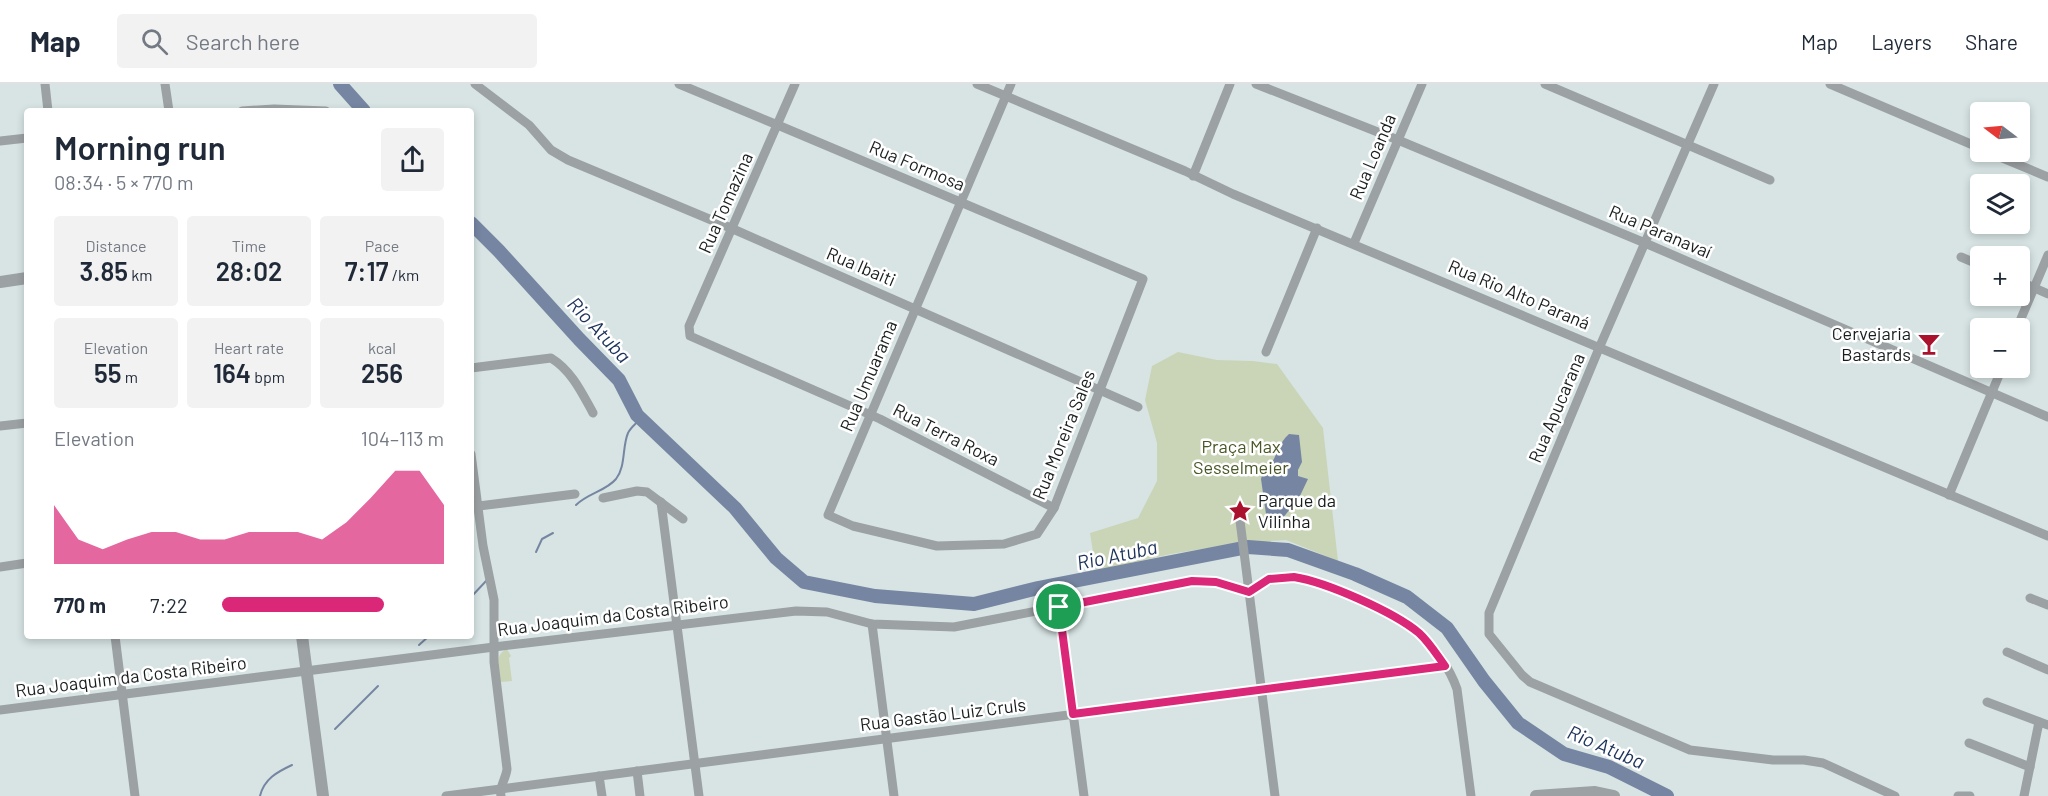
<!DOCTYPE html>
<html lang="en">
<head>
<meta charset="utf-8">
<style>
  :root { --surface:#fff; --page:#f2f2f3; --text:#1f2937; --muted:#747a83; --line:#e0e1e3; --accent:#db2777 }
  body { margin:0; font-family:Barlow,sans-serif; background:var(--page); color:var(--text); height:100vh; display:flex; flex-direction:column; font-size:22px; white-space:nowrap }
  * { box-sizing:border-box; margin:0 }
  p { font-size:20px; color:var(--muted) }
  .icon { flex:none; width:33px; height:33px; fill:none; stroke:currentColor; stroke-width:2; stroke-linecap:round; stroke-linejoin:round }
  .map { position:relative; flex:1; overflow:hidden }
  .sheet { position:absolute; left:24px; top:24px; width:450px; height:531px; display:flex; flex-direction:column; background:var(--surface); border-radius:6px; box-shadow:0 3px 9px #0003 }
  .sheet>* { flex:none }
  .needle { width:39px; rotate:286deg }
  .fabs { position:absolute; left:1970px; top:18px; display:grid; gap:12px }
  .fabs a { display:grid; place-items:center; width:60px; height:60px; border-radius:6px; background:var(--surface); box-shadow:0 3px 9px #0003; font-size:30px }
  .pin { position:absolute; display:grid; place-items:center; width:51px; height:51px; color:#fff; margin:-26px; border:3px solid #fff; border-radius:50%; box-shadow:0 2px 6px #0007 }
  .round { display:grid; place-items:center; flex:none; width:63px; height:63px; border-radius:6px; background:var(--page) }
  .headline { display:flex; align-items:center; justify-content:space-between; height:102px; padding:0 30px }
  h1 { font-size:33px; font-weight:600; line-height:45px }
  .figures { display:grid; grid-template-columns:repeat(3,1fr); gap:9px; height:102px; padding:6px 30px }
  .figures div { display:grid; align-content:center; border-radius:6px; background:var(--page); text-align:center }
  .figures b { font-size:26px; font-weight:600 }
  .figures small { font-size:16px; font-weight:400 }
  .figures p { font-size:16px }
  .chart { height:168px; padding:12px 30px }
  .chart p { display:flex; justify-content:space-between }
  .chart svg { width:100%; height:108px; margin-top:6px; fill:var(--accent); opacity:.7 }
  ul { padding:0 30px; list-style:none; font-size:20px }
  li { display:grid; grid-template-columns:96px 72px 1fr; align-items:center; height:45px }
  li i { height:15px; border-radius:8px; background:var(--accent) }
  header { display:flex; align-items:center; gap:36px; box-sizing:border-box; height:84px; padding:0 30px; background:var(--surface); border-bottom:2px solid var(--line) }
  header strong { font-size:28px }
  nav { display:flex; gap:33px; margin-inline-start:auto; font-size:21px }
  .search { width:420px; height:54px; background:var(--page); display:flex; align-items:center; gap:15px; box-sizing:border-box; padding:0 21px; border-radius:6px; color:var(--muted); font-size:22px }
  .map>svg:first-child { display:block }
  .green { fill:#cad5b8 }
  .water { fill:#7686a2 }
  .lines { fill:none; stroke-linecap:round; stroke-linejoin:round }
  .stream { stroke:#7686a2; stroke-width:2 }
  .river { stroke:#7686a2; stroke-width:14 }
  .minor { stroke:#9ca1a3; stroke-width:9 }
  .tertiary { stroke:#9ca1a3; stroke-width:12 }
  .route-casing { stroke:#fff; stroke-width:12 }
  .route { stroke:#db2777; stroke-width:8 }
  .labels { text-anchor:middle; stroke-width:5; stroke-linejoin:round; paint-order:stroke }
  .street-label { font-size:18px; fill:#181d1d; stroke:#fff }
  .poi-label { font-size:18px; fill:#181d1d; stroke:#fff; text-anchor:end }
  .park-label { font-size:18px; fill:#485825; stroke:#fff }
  .water-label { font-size:20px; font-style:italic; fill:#1d325a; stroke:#fff }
</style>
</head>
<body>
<header>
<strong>Map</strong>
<div class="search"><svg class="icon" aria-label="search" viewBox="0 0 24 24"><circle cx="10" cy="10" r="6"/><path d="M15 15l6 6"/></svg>Search here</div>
<nav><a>Map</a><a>Layers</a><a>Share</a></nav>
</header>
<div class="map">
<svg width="2048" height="712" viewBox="0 0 2048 712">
  <rect width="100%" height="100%" fill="#d7e4e3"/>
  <g class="green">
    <path d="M1178,268L1217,276L1253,277L1277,280L1323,344L1338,477L1286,456L1239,459L1171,470L1096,487L1090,449L1138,434L1157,397V359L1145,316L1152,282Z"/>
    <path d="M507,565L511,572L509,574L512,597L500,598C499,586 493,571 507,565Z"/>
  </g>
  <path class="water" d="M1289,350L1299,351L1302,378L1298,386V392L1308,395L1299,414L1282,435L1273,436L1266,430L1261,395L1263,387C1278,378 1275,362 1289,350Z"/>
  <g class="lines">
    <g class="stream">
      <path d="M576,421C588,409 606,407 616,395C626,382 622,363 628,349C631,343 636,340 640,335"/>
      <path d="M536,468L542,455L553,449"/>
      <path d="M471,513L487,496"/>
      <path d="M419,561L429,552"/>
      <path d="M335,645L378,602"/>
      <path d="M260,712C264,695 277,688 292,681"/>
    </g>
    <g class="river">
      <path d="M340,0L364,27"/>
      <path d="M471,139L499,167L579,255L619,296L637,331L735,424L776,474L804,498L875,512L974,520L1038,504L1248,463L1288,466L1355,490L1407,513L1447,544L1484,597L1518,639L1564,670L1609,683L1667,712"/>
    </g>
    <g class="minor">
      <path d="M45,0L48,27"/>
      <path d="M165,0L169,27"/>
      <path d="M475,0L529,41L551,66L568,76L733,145L1138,323"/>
      <path d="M679,0C834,64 988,130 1143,195L1054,424L1037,450L1004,460L937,462L853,442L828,431L1011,0"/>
      <path d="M795,0L689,242L690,252L880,335L1054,424"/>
      <path d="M977,0L1185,87L1233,110L2048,452"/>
      <path d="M1256,0L1398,56L1645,159L2048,333"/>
      <path d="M1545,0L1770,96"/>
      <path d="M1714,0L1600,262L1489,529V550L1522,591L1530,598L1690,666L1773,676H1804L1823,679L1895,712"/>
      <path d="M1830,0L1980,64"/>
      <path d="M242,27L274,25L326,27"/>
      <path d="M0,57L27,54"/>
      <path d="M1988,68L2048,93"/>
      <path d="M1193,92L1230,0"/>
      <path d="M1354,159L1422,0"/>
      <path d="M1961,173L1980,181"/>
      <path d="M2019,197L2048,210"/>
      <path d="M2017,244L2048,171"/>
      <path d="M1266,268L1317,144"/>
      <path d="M471,284L551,274C572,287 582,309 593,329"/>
      <path d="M0,342L27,339"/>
      <path d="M471,370L483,462L494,516V578L507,685C506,695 499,702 501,712"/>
      <path d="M1949,411L2002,284"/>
      <path d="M603,414L637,407L647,408L683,435"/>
      <path d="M661,418L699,712"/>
      <path d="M471,423L575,410"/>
      <path d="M1239,429L1275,712"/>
      <path d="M0,483L27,479"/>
      <path d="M2030,514L2048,521"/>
      <path d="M1059,523L1084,712"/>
      <path d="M872,540L894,712"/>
      <path d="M115,552L135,712"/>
      <path d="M2007,568L2048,586"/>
      <path d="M1987,618L2048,641"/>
      <path d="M0,626L494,563L796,527L827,528L872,540L954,543L1192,497L1216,498L1249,508C1288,478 1326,501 1365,519C1383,528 1403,535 1418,548C1434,561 1450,585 1457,605L1471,712"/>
      <path d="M1969,659L2030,683"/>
      <path d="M637,687L640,712"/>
      <path d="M599,692L602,712"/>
      <path d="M446,712L1445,582"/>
      <path d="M1958,712H1970"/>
      <path d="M2024,712L2039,638"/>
    </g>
    <g class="tertiary">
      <path d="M0,198L27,194"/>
      <path d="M302,552L323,712"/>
      <path d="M1536,712L1595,708L1614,712"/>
    </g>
  </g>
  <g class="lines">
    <g class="route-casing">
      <path id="route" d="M1294,493C1326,498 1394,528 1419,549C1429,558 1437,571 1445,582L1073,630L1059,523L1192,497L1216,498L1249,508L1269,495Z"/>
    </g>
    <use href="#route" class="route"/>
  </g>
  <defs>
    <g id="bar-bare" transform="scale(1.8)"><path d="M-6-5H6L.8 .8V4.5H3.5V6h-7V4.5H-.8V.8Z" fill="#a9112d" stroke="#fff" stroke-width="2.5" paint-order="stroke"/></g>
    <g id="sight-bare" transform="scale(1.8)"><path d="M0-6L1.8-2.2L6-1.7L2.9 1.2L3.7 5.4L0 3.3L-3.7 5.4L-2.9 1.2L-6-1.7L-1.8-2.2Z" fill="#a9112d" stroke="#fff" stroke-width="2.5" paint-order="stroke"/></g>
  </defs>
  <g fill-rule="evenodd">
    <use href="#bar-bare" x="1929" y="260"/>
    <use href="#sight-bare" x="1240" y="427"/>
  </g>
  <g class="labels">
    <g class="street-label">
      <text transform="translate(1373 73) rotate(-67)" y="6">Rua Loanda</text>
      <text transform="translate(917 82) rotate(23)" y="6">Rua Formosa</text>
      <text transform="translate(726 119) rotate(-66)" y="6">Rua Tomazina</text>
      <text transform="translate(1660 148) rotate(23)" y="6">Rua Paranavaí</text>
      <text transform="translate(861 183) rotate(23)" y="6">Rua Ibaiti</text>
      <text transform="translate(1519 211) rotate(23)" y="6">Rua Rio Alto Paraná</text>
      <text transform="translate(869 292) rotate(-67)" y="6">Rua Umuarama</text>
      <text transform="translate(1557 324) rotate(-67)" y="6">Rua Apucarana</text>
      <text transform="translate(946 351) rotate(27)" y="6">Rua Terra Roxa</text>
      <text transform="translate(1064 351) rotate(-68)" y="6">Rua Moreira Sales</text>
      <text transform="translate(613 532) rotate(-7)" y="6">Rua Joaquim da Costa Ribeiro</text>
      <text transform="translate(131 593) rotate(-7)" y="6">Rua Joaquim da Costa Ribeiro</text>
      <text transform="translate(943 631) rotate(-7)" y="6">Rua Gastão Luiz Cruls</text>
    </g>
    <g class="poi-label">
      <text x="1911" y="256">Cervejaria<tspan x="1911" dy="21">Bastards</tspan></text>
      <text x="1258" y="423" text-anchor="start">Parque da<tspan x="1258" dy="21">Vilinha</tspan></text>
    </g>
    <g class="park-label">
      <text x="1241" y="369">Praça Max<tspan x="1241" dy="21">Sesselmeier</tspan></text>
    </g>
    <g class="water-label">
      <text transform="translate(599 246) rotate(47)" y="7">Rio Atuba</text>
      <text transform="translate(1117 471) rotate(-12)" y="7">Rio Atuba</text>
      <text transform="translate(1606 663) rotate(23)" y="7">Rio Atuba</text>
    </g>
  </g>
</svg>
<div class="fabs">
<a><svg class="needle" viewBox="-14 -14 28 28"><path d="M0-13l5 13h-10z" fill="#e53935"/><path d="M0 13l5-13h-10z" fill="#747a83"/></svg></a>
<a><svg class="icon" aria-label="layers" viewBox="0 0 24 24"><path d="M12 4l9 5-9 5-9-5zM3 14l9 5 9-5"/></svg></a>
<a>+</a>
<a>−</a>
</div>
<div class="pin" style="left:1059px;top:523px;background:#1e9e55"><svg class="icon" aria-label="arrive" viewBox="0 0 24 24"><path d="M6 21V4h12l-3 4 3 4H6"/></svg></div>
<section class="sheet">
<div class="headline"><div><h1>Morning run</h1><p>08:34 · 5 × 770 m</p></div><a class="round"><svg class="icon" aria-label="share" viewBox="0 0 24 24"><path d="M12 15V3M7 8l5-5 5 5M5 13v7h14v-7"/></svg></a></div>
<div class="figures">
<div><p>Distance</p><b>3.85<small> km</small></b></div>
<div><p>Time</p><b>28:02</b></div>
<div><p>Pace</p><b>7:17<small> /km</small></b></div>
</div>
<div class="figures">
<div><p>Elevation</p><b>55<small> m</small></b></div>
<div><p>Heart rate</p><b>164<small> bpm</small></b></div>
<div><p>kcal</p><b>256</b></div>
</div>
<div class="chart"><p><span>Elevation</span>104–113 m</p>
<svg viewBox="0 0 160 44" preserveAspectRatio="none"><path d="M0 44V20L10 34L20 38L30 34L40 31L50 31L60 34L70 34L80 31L90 31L100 31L110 34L120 27L130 17L140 6L150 6L160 20V44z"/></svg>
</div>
<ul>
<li><b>770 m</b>7:22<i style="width:73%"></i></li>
</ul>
</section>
</div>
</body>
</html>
